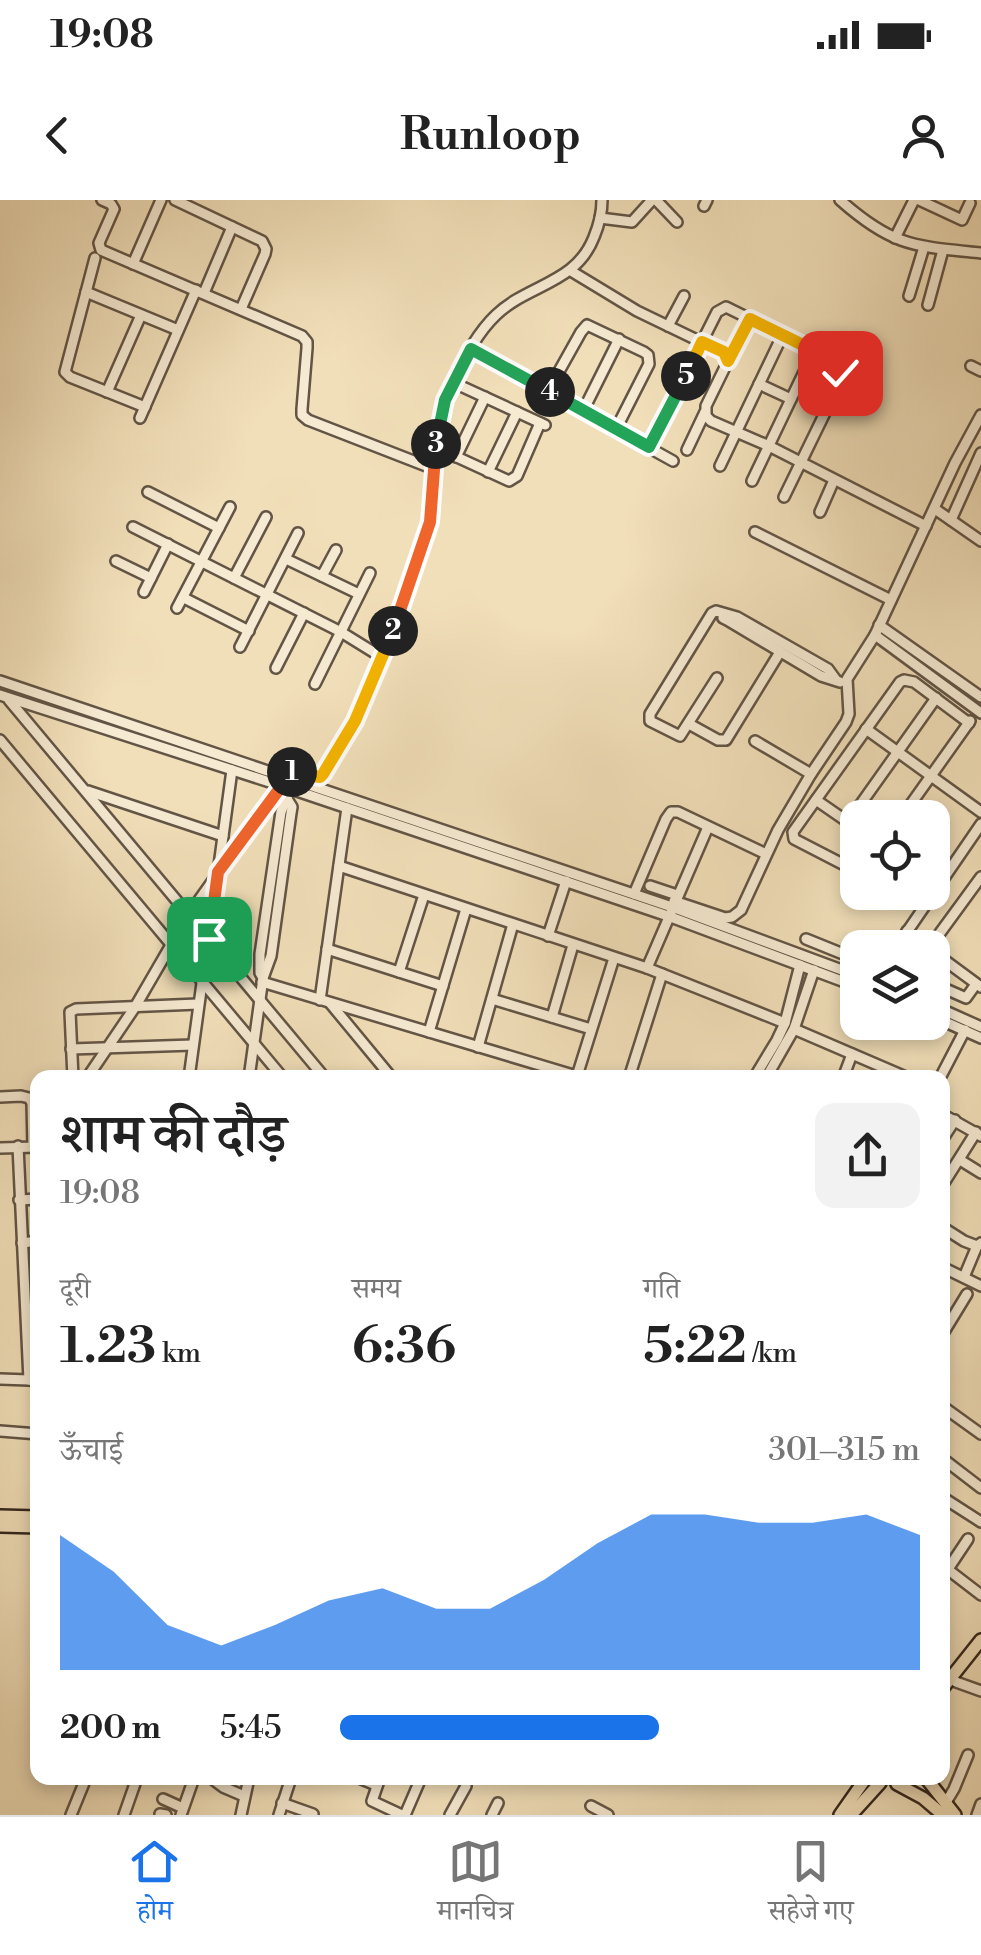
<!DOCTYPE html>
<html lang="hi">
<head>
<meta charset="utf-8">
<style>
  :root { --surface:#fff; --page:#f2f2f2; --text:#222; --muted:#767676; --line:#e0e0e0; --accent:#1a73e8 }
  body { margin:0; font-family:"Libre Bodoni","Noto Serif Devanagari",serif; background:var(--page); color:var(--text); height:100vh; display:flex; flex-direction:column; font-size:38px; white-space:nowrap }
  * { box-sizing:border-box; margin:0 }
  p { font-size:32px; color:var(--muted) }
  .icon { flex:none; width:55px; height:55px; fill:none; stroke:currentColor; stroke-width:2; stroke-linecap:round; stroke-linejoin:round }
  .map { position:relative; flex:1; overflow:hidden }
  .side { position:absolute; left:30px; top:870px; width:920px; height:715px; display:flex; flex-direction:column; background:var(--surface); border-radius:20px; box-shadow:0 5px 15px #0003 }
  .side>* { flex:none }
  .fabs { position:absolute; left:840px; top:600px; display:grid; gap:20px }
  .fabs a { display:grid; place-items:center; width:110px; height:110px; border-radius:20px; background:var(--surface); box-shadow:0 5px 15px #0003; font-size:50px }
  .pin { position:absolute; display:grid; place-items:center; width:85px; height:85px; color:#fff; margin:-42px; border-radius:20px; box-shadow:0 5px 15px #0006 }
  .km { position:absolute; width:50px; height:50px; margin:-25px; border-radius:50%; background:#222; color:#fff; font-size:28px; line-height:50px; text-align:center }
  .round { display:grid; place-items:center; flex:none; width:105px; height:105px; border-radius:20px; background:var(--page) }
  .head { display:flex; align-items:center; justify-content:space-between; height:170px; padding:0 30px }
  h1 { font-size:55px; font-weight:600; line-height:75px }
  .stats { display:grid; grid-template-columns:repeat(3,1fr); gap:15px; height:170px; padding:10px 30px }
  .stats div { display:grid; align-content:center }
  .stats b { font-size:50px; font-weight:600 }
  .stats small { font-size:28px; font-weight:400 }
  .stats p { font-size:28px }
  .chart { height:280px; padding:20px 30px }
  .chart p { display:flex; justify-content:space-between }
  .chart svg { width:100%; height:180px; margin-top:10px; fill:var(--accent); opacity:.7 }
  ul { padding:0 30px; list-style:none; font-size:32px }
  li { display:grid; grid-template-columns:160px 120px 1fr; align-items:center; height:75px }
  li i { height:25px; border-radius:12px; background:var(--accent) }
  .status { display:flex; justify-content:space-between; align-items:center; height:70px; padding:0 50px; background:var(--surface); direction:ltr }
  .status svg { height:28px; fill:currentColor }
  header { display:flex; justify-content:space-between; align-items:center; height:130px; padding:0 30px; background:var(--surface); font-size:45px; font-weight:600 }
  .tabs { display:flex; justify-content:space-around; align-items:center; height:140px; border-top:2px solid var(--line); background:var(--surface); font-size:28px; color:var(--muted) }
  .tabs a { display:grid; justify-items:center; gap:5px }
  .tabs .on { color:var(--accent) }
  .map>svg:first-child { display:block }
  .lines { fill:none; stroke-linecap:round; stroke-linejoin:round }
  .minor-casing { stroke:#635546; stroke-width:14 }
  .major-casing { stroke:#342720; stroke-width:16 }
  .minor { stroke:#f6ead2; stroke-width:9 }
  .major { stroke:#f1dfb9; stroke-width:11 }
  .split-1-casing { stroke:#fff; stroke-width:20 }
  .split-2-casing { stroke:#fff; stroke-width:20 }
  .split-3-casing { stroke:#fff; stroke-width:20 }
  .split-4-casing { stroke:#fff; stroke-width:20 }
  .split-5-casing { stroke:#fff; stroke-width:20 }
  .split-6-casing { stroke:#fff; stroke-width:20 }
  .split-1 { stroke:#f0652b; stroke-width:12 }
  .split-2 { stroke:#f5b400; stroke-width:12 }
  .split-3 { stroke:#f0652b; stroke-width:12 }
  .split-4 { stroke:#22a559; stroke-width:12 }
  .split-5 { stroke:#22a559; stroke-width:12 }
  .split-6 { stroke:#f5b400; stroke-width:12 }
</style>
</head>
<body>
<div class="status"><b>19:08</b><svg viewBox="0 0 49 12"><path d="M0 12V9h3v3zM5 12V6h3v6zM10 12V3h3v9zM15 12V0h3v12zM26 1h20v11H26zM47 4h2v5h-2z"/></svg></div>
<header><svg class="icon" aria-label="back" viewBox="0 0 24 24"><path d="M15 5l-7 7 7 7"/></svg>Runloop<svg class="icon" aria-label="person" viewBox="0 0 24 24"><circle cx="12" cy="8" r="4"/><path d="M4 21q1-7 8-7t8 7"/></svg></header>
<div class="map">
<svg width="981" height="1615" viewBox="0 0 981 1615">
  <rect width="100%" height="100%" fill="#f1dfb9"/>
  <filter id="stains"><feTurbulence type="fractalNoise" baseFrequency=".002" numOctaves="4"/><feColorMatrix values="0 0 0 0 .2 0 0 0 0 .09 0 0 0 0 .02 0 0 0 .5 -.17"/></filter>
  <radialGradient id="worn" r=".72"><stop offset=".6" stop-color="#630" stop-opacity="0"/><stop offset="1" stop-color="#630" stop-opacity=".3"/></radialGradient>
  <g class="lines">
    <g class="minor-casing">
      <g id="minor">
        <path d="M102,0L111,4L114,9L99,43L101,50L302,136L307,142V148L302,209V215L308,220L434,269"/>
        <path d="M175,0L262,41L266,49L265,54L241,109"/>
        <path d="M656,0L677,22"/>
        <path d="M840,0C893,47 914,46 981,53"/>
        <path d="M919,0L962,20L970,3"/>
        <path d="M704,6L707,0"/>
        <path d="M600,18L632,22L652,0"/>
        <path d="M895,38L914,0"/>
        <path d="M95,58L65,172L70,177L145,207"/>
        <path d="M133,64L161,0"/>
        <path d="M571,71L637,111L724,153L728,161L706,206V216L711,221L769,246L926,326"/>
        <path d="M86,92L178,130"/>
        <path d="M204,93L232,27"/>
        <path d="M909,96L924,47"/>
        <path d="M928,105L943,50"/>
        <path d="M668,126L684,96"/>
        <path d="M471,149L673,261"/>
        <path d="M728,161L750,119"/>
        <path d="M971,166L981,171"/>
        <path d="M452,182L545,225"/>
        <path d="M759,184L791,199"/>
        <path d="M548,191L581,132L587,125L644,152L648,155L649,164L616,229"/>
        <path d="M107,192L141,115"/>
        <path d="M583,211L619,139"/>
        <path d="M140,218L196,90"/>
        <path d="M435,247L509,281L517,276L540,223"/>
        <path d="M649,247L717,112L726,107L730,109L807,147L839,169L840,182L784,297"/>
        <path d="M687,250L705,212"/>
        <path d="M456,257L485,197"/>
        <path d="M720,266L783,134"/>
        <path d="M488,272L517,212"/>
        <path d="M752,281L814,151"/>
        <path d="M148,292L219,328"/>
        <path d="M935,309L981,341"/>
        <path d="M820,312L834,280"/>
        <path d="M951,320L981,253"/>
        <path d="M133,327L341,432L383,458"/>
        <path d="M755,332L891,400"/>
        <path d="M286,359L359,394"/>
        <path d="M116,361L151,378"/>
        <path d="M322,376L336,350"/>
        <path d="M234,378L266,317"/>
        <path d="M144,392L168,344"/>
        <path d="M184,398L249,431"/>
        <path d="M177,408L230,307"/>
        <path d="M724,414L723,418L727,420L821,476L840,482"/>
        <path d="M879,425L981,497"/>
        <path d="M875,435L981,513"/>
        <path d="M240,447L298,333"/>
        <path d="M276,468L304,413"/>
        <path d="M717,478L680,536L650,521V514L712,413L716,411L737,417L828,469L836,480"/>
        <path d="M0,481L672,707L858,776"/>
        <path d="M315,484L370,373"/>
        <path d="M0,495L282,586L668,716L858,787"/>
        <path d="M9,500L325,878"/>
        <path d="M689,524L718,540H726L780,452"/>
        <path d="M866,529L981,612"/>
        <path d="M0,540L283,878"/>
        <path d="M755,541L811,574"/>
        <path d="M88,591L223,636"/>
        <path d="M816,600L858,629"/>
        <path d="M901,618L970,521"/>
        <path d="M848,622L936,498"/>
        <path d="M339,666L647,768L785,823"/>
        <path d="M858,672L794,639L793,632L900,482L904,480L914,482L969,523"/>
        <path d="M650,686L677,695"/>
        <path d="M634,694L666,619L671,612H678L766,654"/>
        <path d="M674,701L725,718L732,717L741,710L778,630L811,574L846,522L849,514L847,479L875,435L955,263L981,215"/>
        <path d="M907,731L928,748"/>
        <path d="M548,736L566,681"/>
        <path d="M209,739L232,570"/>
        <path d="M806,739L858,760"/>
        <path d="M896,748L981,624"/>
        <path d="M929,748L981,677"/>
        <path d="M327,749L443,786"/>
        <path d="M932,751L981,787"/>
        <path d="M647,768L708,627"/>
        <path d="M399,772L424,695"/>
        <path d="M263,778L260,773V754L281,612L288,594"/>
        <path d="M262,782L583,878"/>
        <path d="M932,783L966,798L976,784"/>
        <path d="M492,799L591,829"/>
        <path d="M320,800L347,608"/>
        <path d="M330,803L392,878"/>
        <path d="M932,805L981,827"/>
        <path d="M932,816L981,838"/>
        <path d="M552,817L573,745"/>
        <path d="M794,829L908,878"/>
        <path d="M429,832L466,709"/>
        <path d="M478,847L513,724"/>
        <path d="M71,849L193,845"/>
        <path d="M577,876L614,758"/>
        <path d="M73,878L70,812L76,809L198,804"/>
        <path d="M87,878L135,807L189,714L286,578L293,571L319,577C360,530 381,464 402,407C412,379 425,350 430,320C439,272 431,224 454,179C465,157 478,132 496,115C528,84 576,84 594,37C599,25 602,13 602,0"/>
        <path d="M189,878L202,783"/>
        <path d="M249,878L263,778L271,756L291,613L292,607L287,599"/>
        <path d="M629,878L662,774"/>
        <path d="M754,878L777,840L785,823L800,765"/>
        <path d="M766,878L794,829L814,770"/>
        <path d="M843,878L852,854"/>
        <path d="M940,878L965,830"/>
        <path d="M0,897L21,896L29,898L32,903L33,947"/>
        <path d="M942,914L981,936"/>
        <path d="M942,940L955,920"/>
        <path d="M18,946L29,1180L38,1181"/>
        <path d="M0,948L37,947"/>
        <path d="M960,960L981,973"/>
        <path d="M942,986L976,932"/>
        <path d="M19,1000L38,999"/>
        <path d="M942,1027L964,1041L977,1046L981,1043"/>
        <path d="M22,1043L38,1041"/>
        <path d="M942,1067L981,1086"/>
        <path d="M964,1077L977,1046"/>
        <path d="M942,1135L967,1094"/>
        <path d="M0,1179L29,1180"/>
        <path d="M942,1206L981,1234"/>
        <path d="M0,1231L38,1234"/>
        <path d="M942,1258L981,1288"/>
        <path d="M942,1297L981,1322"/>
        <path d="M942,1365L981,1395"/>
        <path d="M948,1369L968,1339"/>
        <path d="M956,1482L981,1491"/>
        <path d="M211,1578L223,1587L244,1596"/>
        <path d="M359,1578L376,1585"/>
        <path d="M380,1578L372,1601L402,1615"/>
        <path d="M163,1599L183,1608"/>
        <path d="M282,1603L313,1614"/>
        <path d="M945,1604L954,1589L968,1555"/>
        <path d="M591,1606L608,1615"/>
        <path d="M160,1614L166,1615"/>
        <path d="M71,1615L86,1578"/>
        <path d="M124,1615L137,1578"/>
        <path d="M181,1615L194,1578"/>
        <path d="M241,1615L249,1578"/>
        <path d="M279,1615L291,1578"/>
        <path d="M405,1615L421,1578"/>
        <path d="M450,1615L466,1586"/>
        <path d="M492,1615L498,1603"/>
        <path d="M977,1615L981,1604"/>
      </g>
    </g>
    <g class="major-casing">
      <g id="major">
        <path d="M0,1316L38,1317"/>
        <path d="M0,1326L38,1327"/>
        <path d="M942,1489L981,1440"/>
        <path d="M926,1578L955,1615"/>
        <path d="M897,1584L923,1598L943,1615"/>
        <path d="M840,1615L866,1578"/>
        <path d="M851,1615L880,1583"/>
      </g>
    </g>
    <use href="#minor" class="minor"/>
    <use href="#major" class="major"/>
  </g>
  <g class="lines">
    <g class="split-1-casing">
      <path id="split-1" d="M209,739L218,672L292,572"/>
    </g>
    <g class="split-2-casing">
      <path id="split-2" d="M292,572L320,577L323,574L355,521L393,431"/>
    </g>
    <g class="split-3-casing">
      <path id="split-3" d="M393,431L430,322L436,244"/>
    </g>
    <g class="split-4-casing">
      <path id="split-4" d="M436,244L445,200L471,149L550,192"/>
    </g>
    <g class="split-5-casing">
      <path id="split-5" d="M550,192L649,247L686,176"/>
    </g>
    <g class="split-6-casing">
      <path id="split-6" d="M686,176L702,142L724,152L728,161L750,119L807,147L839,169L840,173"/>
    </g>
    <use href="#split-1" class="split-1"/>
    <use href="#split-2" class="split-2"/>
    <use href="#split-3" class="split-3"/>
    <use href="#split-4" class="split-4"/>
    <use href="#split-5" class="split-5"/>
    <use href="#split-6" class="split-6"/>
  </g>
  <rect width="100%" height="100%" filter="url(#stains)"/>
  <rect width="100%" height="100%" fill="url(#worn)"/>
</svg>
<div class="fabs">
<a><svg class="icon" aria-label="locate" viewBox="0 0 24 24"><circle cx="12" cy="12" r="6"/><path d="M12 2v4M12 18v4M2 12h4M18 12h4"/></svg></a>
<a><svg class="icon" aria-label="layers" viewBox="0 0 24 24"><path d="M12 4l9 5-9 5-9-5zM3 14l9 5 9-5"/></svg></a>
</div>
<div class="pin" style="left:209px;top:739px;background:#1e9e55"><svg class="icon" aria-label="arrive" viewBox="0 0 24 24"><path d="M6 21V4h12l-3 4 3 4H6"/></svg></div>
<div class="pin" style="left:840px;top:173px;background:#d93025"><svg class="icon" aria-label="check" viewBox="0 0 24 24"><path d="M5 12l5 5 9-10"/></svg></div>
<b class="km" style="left:292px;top:572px">1</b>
<b class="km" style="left:393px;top:431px">2</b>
<b class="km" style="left:436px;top:244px">3</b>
<b class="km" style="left:550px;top:192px">4</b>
<b class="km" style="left:686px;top:176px">5</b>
<section class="side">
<div class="head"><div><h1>शाम की दौड़</h1><p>19:08</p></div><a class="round"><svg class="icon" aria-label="share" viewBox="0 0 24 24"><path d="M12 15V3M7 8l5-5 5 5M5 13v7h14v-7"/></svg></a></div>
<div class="stats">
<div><p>दूरी</p><b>1.23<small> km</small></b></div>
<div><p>समय</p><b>6:36</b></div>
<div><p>गति</p><b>5:22<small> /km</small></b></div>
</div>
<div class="chart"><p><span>ऊँचाई</span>301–315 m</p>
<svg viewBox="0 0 160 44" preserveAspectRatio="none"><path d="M0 44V11L10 20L20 33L30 38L40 33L50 27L60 24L70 29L80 29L90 22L100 13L110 6L120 6L130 8L140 8L150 6L160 11V44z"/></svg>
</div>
<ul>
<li><b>200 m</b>5:45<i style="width:55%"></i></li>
</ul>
</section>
</div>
<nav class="tabs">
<a class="on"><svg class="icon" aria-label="home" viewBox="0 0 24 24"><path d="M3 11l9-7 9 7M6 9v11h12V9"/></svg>होम</a>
<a><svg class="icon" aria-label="map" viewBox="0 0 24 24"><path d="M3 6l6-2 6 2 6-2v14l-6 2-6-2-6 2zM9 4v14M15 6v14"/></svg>मानचित्र</a>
<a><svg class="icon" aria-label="saved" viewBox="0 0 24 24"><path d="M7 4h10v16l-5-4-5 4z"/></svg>सहेजे गए</a>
</nav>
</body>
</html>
